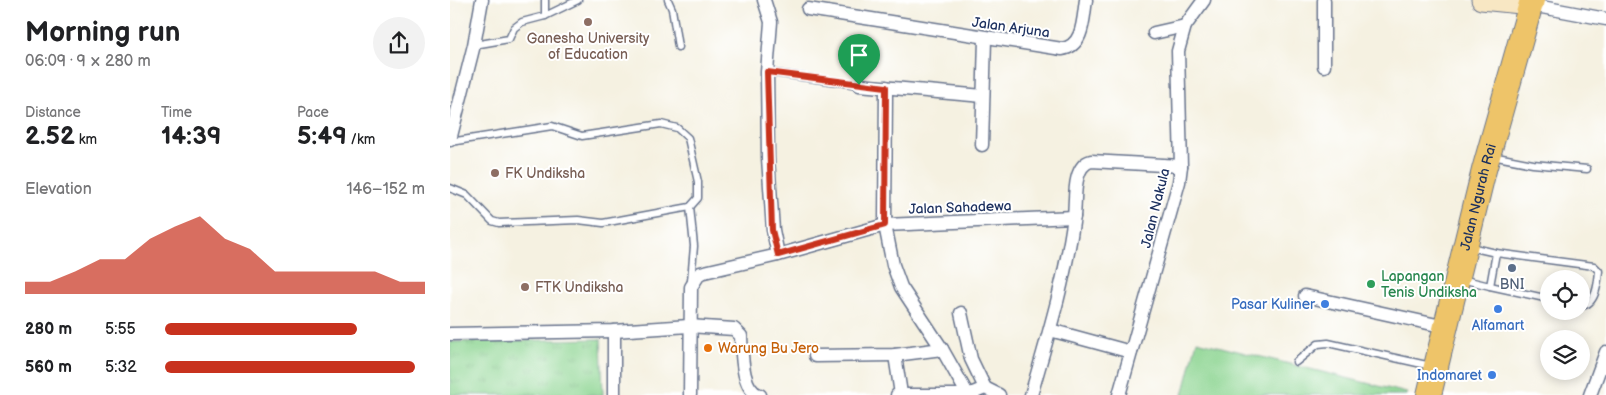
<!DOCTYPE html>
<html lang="en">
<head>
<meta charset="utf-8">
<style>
  :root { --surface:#fff; --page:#f2f2f2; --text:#202124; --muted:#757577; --accent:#c8321e }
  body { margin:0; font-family:"Balsamiq Sans",sans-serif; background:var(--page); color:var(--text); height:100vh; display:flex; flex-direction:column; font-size:19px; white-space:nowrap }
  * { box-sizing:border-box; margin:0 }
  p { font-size:16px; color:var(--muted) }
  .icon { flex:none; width:28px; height:28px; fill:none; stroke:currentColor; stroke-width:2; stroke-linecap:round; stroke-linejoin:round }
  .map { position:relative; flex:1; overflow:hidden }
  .panel { display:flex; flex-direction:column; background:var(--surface); width:450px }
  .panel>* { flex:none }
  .controls { position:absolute; left:1090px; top:270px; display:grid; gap:10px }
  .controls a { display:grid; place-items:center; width:50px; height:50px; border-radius:50%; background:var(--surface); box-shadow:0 2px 12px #0003; font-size:25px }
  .pin { position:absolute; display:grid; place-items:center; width:42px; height:42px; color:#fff; margin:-51px -21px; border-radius:50% 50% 50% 0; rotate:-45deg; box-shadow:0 0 5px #0007 }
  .pin .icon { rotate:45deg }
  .round { display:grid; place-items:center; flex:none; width:52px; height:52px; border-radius:26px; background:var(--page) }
  .head { display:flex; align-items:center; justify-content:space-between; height:85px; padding:0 25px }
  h1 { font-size:28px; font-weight:700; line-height:38px }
  .stats { display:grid; grid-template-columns:repeat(3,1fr); gap:8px; height:85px; padding:5px 25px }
  .stats div { display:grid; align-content:center }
  .stats b { font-size:25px; font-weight:700 }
  .stats small { font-size:14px; font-weight:400 }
  .stats p { font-size:14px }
  .chart { height:140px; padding:10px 25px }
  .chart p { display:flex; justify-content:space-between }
  .chart svg { width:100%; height:90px; margin-top:5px; fill:var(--accent); opacity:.7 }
  ul { padding:0 25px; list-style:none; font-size:16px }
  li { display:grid; grid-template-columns:80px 60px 1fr; align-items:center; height:38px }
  li i { height:12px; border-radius:6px; background:var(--accent) }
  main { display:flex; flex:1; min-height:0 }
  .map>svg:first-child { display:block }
  .grass { fill:url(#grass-tufts); stroke:#528276 }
  .green { fill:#8ad48f; stroke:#528276 }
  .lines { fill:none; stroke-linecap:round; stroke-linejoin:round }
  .lane-casing { stroke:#67738c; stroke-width:9 }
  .street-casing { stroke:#67738c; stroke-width:15 }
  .secondary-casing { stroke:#67738c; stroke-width:21 }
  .highway-casing { stroke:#67738c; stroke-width:26 }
  .lane { stroke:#fff; stroke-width:6 }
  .street { stroke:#fff; stroke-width:12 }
  .secondary { stroke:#f8e7c3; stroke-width:19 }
  .highway { stroke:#eec469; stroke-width:24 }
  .route-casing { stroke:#fff; stroke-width:10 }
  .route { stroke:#c8321e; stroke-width:6 }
  .education-dot { fill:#8d6e63; stroke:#fff; stroke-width:2 }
  .service-dot { fill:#5c6f8a; stroke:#fff; stroke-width:2 }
  .leisure-dot { fill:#2e9e5b; stroke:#fff; stroke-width:2 }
  .shop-dot { fill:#3f7fe0; stroke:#fff; stroke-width:2 }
  .food-dot { fill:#e8710a; stroke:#fff; stroke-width:2 }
  .labels { text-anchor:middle; stroke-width:4; stroke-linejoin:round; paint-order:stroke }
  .street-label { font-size:14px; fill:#1b2f5e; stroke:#fff }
  .education-label { font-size:14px; fill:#785e54; stroke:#fff; text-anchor:start }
  .leisure-label { font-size:14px; fill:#27864d; stroke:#fff; text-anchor:start }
  .service-label { font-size:14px; fill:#4e5e75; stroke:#fff }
  .shop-label { font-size:14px; fill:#366cbe; stroke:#fff; text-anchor:end }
  .food-label { font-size:14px; fill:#c56008; stroke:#fff; text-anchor:start }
</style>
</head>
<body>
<main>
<section class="panel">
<div class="head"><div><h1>Morning run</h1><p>06:09 · 9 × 280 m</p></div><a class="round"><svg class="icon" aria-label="share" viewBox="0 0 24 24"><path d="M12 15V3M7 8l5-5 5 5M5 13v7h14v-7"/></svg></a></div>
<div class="stats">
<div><p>Distance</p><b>2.52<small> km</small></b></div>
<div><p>Time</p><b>14:39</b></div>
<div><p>Pace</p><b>5:49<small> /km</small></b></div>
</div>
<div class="chart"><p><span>Elevation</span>146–152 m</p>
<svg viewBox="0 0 160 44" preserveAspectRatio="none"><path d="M0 44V38L10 38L20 33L30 27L40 27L50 17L60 11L70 6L80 17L90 22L100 33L110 33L120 33L130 33L140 33L150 38L160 38V44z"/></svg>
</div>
<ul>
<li><b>280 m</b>5:55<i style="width:74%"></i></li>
<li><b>560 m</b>5:32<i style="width:96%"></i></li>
</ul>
</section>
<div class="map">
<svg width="1156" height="395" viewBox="0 0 1156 395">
  <defs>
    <pattern id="grass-tufts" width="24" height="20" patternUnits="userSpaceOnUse" patternTransform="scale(1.25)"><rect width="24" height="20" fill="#8ad48f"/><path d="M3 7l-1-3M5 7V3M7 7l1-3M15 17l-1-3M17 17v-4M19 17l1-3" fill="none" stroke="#76b67e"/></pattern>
  </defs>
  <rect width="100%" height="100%" fill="#fff"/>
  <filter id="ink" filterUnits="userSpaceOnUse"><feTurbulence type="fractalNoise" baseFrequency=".02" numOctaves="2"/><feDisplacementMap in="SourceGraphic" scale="10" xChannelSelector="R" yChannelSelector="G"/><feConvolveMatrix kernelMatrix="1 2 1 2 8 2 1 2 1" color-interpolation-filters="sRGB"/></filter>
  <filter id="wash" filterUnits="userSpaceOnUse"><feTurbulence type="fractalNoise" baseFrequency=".0096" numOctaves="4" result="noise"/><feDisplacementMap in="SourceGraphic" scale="20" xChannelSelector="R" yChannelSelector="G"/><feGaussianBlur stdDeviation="1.12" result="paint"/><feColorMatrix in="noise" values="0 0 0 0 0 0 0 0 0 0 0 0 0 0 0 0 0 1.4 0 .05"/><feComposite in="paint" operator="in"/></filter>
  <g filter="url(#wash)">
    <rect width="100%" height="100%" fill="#f5f1e1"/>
    <path class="grass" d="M151,339L153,395H0V342Z"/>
    <path class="green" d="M747,341L957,393V395H733Z"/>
  </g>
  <g filter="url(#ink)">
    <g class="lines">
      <g class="lane-casing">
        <g id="lane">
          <path d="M95,0V16"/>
          <path d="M218,0L222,9L228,47"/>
          <path d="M24,45L59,39L64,28L72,22L95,16L128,0"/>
          <path d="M317,72L409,85"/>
          <path d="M0,142L102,126L132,136L211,124L227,128L238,138L248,182V198L240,207L153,223L128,220L49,223L42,221L17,195L0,188"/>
          <path d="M1042,156L1083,164L1137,169"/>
          <path d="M240,207L244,246L241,281"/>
          <path d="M1046,253L1144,266L1149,271C1148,283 1146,305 1131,306"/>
          <path d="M1011,279L1040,286L1046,253L1020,247"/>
          <path d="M1040,286L1099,299"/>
          <path d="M846,362L868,344L878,343L981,366"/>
        </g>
      </g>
      <g class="street-casing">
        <g id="street">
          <path d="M314,0L321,22L317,72L318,158L323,230L328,255"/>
          <path d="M1081,5L1156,19"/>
          <path d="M358,9L612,49C634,46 633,18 636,0"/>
          <path d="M704,33L735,26"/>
          <path d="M874,66V0"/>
          <path d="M409,85L533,96"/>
          <path d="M436,87L435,225L443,265L451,287L492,349L518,395"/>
          <path d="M0,140L24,45L32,0"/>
          <path d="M532,145L535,39"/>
          <path d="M855,296L996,327"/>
          <path d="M511,313L521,359L535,388"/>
          <path d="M600,330L681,352"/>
          <path d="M164,331V395"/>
          <path d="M0,334L164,331L239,326L284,329L291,336C292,352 291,391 310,395"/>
          <path d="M445,355L451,394"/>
          <path d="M365,356L445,355L492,349"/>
          <path d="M240,395L241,287L250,273L328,255L435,225L624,217"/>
          <path d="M447,395H518L535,388L549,395"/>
          <path d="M581,395C598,336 616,277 624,216C626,200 622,166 641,161L731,166"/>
          <path d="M669,395L729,182L731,166L728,51L735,26L754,0"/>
          <path d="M1140,395L1156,352"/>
        </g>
      </g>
      <g class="secondary-casing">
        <path id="secondary" d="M1031,0L1081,5"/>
      </g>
      <g class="highway-casing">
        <g id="highway">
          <path id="s1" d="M979,395L1034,170L1082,0"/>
        </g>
      </g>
      <use href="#lane" class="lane"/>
      <use href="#street" class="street"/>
      <use href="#secondary" class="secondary"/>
      <use href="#highway" class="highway"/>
    </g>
  </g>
  <g class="lines" filter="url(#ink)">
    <g class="route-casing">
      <path id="route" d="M317,72L436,87L435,225L328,255L322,230Z"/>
    </g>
    <use href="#route" class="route"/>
  </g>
  <g class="education-dot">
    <circle cx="138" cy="22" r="5"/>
    <circle cx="45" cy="173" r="5"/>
    <circle cx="75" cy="287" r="5"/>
  </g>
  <circle class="service-dot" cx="1062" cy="268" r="5"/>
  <circle class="leisure-dot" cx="921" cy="284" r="5"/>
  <g class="shop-dot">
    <circle cx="875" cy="304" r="5"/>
    <circle cx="1048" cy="309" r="5"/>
    <circle cx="1042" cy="375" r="5"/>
  </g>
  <circle class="food-dot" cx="258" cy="348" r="5"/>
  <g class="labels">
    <g class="street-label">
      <text transform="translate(561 27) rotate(8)" y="5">Jalan Arjuna</text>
      <text dy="5" stroke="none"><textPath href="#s1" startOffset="204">Jalan Ngurah Rai</textPath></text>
      <text transform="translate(510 207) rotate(-2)" y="5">Jalan Sahadewa</text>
      <text transform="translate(705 208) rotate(-76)" y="5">Jalan Nakula</text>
    </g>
    <g class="education-label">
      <text x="138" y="43" text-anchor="middle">Ganesha University<tspan x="138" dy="16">of Education</tspan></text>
      <text x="55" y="178">FK Undiksha</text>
      <text x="85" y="292">FTK Undiksha</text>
    </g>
    <g class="leisure-label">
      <text x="931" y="281">Lapangan<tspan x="931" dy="16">Tenis Undiksha</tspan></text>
    </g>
    <g class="service-label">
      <text x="1062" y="289">BNI</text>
    </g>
    <g class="shop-label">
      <text x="865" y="309">Pasar Kuliner</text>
      <text x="1048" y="330" text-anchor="middle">Alfamart</text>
      <text x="1032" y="380">Indomaret</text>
    </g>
    <g class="food-label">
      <text x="268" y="353">Warung Bu Jero</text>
    </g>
  </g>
</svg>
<div class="controls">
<a><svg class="icon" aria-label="locate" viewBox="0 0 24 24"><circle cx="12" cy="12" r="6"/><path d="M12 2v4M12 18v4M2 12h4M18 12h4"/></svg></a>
<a><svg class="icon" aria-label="layers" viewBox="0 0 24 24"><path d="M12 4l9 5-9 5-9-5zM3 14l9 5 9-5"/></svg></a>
</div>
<div class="pin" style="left:409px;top:85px;background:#1e9e55"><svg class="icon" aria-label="arrive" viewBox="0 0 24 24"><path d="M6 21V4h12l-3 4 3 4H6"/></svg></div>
</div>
</main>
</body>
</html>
